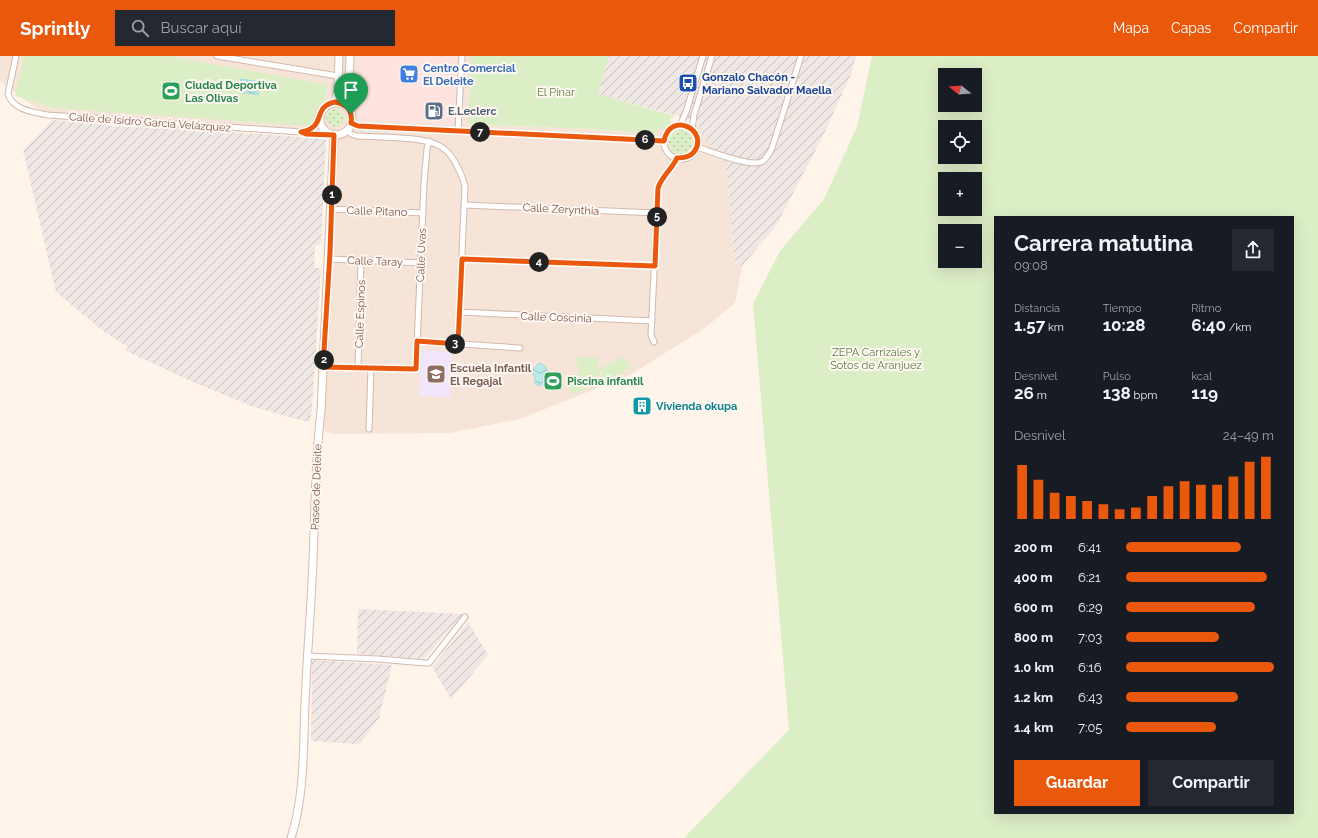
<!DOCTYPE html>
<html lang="es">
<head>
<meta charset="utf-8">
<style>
  :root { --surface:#171b24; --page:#242831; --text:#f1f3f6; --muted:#9ea1a6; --accent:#ea580c }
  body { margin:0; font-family:Raleway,sans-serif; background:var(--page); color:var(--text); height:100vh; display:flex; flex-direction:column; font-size:15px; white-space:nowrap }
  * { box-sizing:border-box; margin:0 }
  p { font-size:13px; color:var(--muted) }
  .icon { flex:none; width:22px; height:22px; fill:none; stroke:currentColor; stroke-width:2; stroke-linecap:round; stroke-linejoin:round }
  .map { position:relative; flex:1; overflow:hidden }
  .panel { position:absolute; left:994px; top:160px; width:300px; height:598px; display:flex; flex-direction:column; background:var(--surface); border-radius:0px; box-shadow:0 4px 16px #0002 }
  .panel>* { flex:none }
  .needle { width:26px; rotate:287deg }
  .tools { position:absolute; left:938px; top:12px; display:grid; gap:8px }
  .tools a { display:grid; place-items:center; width:44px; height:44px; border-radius:0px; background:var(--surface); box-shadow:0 4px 16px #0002; font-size:20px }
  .pin { position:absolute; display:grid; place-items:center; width:34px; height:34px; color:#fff; margin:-41px -17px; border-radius:50% 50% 50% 0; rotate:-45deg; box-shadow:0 0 4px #0007 }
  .pin .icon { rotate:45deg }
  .km { position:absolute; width:20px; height:20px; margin:-10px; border-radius:50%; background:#222; color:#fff; font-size:11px; line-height:20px; text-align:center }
  .round { display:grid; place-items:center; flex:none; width:42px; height:42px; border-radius:0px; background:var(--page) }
  .overview { display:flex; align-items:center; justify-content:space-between; height:68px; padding:0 20px }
  h1 { font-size:22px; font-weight:700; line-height:30px }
  .metrics { display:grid; grid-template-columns:repeat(3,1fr); gap:6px; height:68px; padding:4px 20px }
  .metrics div { display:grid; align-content:center }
  .metrics b { font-size:17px; font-weight:700 }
  .metrics small { font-size:11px; font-weight:400 }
  .metrics p { font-size:11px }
  .chart { height:112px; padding:8px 20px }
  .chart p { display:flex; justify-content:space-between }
  .chart svg { width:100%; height:72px; margin-top:4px; stroke:var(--accent); stroke-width:6 }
  .action { display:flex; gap:8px; margin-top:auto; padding:8px 20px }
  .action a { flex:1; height:46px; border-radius:0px; background:var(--accent); color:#fff; font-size:16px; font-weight:700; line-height:46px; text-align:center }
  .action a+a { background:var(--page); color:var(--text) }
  ul { padding:0 20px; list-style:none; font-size:13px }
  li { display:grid; grid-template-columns:64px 48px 1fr; align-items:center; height:30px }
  li i { height:10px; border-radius:5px; background:var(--accent) }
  header { display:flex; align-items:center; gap:24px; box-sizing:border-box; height:56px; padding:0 20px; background:var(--accent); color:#fff }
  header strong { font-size:19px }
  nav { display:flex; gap:22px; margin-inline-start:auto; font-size:14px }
  .search { width:280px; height:36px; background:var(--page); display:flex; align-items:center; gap:10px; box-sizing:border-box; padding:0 14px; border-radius:0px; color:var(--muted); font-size:15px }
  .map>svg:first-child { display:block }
  .residential { fill:#f6e4d8 }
  .commercial { fill:#ffe3de }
  .industrial { fill:url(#industrial-furrows) }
  .education { fill:#f1e6fb }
  .green { fill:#dceec6; fill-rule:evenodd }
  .garden { fill:url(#garden-dots) }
  .water { fill:url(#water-waves); stroke:#a2dbdd }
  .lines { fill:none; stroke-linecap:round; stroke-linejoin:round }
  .minor-casing { stroke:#d2b9ae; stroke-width:7 }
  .secondary-casing { stroke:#d8bbad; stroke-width:9 }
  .minor { stroke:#fff; stroke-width:5 }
  .secondary { stroke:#fff; stroke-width:7 }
  .route-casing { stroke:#fff; stroke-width:8 }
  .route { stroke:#ea580c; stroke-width:5 }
  .labels { text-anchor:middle; stroke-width:4; stroke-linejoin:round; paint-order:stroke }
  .shop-label { font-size:11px; font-weight:bold; fill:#366cbe; stroke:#fff8f2; text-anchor:start }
  .transit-label { font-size:11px; font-weight:bold; fill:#164399; stroke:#fff8f2; text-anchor:start }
  .leisure-label { font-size:11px; font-weight:bold; fill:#27864d; stroke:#fff8f2; text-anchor:start }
  .park-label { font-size:11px; fill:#587c3e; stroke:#fff8f2 }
  .service-label { font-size:11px; font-weight:bold; fill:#4e5e75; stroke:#fff8f2; text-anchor:start }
  .street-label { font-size:11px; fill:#7c554a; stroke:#fff8f2 }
  .education-label { font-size:11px; font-weight:bold; fill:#785e54; stroke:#fff8f2; text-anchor:start }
  .culture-label { font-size:11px; font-weight:bold; fill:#0d838f; stroke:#fff8f2; text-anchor:start }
</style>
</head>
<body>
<header>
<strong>Sprintly</strong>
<div class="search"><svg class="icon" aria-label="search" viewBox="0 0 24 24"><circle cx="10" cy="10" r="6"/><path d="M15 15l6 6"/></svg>Buscar aquí</div>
<nav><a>Mapa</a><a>Capas</a><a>Compartir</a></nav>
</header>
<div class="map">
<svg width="1318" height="782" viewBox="0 0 1318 782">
  <defs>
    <pattern id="industrial-furrows" width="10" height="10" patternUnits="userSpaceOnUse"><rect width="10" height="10" fill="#efe7e3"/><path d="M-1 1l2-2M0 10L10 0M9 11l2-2" fill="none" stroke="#c7beba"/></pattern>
    <pattern id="garden-dots" width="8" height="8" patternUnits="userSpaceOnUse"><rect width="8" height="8" fill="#dceec6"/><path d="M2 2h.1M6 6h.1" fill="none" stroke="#b7c4a3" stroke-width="1.8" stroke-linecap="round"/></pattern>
    <pattern id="water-waves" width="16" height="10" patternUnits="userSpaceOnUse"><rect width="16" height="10" fill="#bce9ea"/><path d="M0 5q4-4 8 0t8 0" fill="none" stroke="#9ec0c0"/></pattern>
  </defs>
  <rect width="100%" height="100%" fill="#fef4ea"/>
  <path class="residential" d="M0,0H471L468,68L589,73L620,76L663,70L698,68L701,76L726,109L735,207L742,210L735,247L705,272L630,319L520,363L449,377L332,378L317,372L329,81L52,63L0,26Z"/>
  <path class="commercial" d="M361,0H457L454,69L367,65V62L359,61Z"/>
  <g class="industrial">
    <path d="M609,0H856L851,18L823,80L776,170L742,210L735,207L726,109L701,76L697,65L597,38Z"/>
    <path d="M52,64L109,68V70L132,71L133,69L326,83L321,189H316L315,192L314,212H321L312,352L310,366L296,363L254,351L191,325L126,295L128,291L102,274L56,236L23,94Z"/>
    <path d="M358,553L463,558L424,603L357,598Z"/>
    <path d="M468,566L488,599L451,643L432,611Z"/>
    <path d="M312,604L392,609L379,662L360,688L311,685Z"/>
  </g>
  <path class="education" d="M422,294L452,296L450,341L419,340Z"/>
  <g class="green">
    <path d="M24,0H170L327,29L325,44L318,51L312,66L308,70L52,52L15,40Z"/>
    <path d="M471,0H609L598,38L675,60L669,64L677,70L659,73L653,78L589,73L468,68Z"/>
    <path d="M872,0H1318V782H684L789,674L753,248L780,195L824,143L857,71ZM945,19H975V49H945ZM945,71H975V101H945ZM945,123H975V153H945ZM995,161H1293V757H995ZM945,175H975V205H945Z"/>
    <path d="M624,300L631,312L605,325L599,313Z"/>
    <path d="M575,301H597L599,308L596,310L603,325L572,339L566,323L580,317Z"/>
  </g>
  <g class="garden">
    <circle cx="335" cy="62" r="9"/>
    <circle cx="681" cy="86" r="12"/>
  </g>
  <g class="water">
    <path d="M241,23L260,26L258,39L239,36Z"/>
    <path d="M539,307L545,310L548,316L547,320L543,321V328L540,330L535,328V321L531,315Z"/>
  </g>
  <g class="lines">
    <g class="minor-casing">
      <g id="minor">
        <path d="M16,0L8,38C13,54 33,56 48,59L301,76L306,78H330"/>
        <path d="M217,0L338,20"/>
        <path d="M351,67L358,70L664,85"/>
        <path d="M679,69L682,65L686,56L703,0"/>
        <circle cx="681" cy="86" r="17"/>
        <path d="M692,73L694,59L712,0"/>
        <path d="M347,74L351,78L357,80C377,81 430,80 444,93C454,100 462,119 465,130L458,288"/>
        <path d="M458,75L462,0"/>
        <path d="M302,76L310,74L319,65"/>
        <path d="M697,91C710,95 749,111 761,106C767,103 769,98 772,92L801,0"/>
        <path d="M464,149L657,157"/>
        <path d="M332,153L423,157"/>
        <path d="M329,203L421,207"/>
        <path d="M462,203L655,210"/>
        <path d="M459,256L652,265"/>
        <path d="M417,285L520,292"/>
        <path d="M654,286L651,279L658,132C662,120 672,113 677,102"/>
        <path d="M323,311L416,313L424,127L427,93L429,85"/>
        <path d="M358,311L361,204"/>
        <path d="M369,373L371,312"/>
        <path d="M307,600L378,603L425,607H429L465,561"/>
      </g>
    </g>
    <g class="secondary-casing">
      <g id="secondary">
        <path d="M335,46L338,33L339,0"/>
        <circle cx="336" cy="63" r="16"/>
        <path d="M348,51L350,0"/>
        <path d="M291,782C305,738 303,693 305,647C307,600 311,553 313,506C315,455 315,405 321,355L334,79"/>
      </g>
    </g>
    <use href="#minor" class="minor"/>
    <use href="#secondary" class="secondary"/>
  </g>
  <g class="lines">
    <g class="route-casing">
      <path id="route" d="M335,46C347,48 353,55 351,67L358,70L664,85C670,54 710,74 694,96C690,101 684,102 677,102C672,113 662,120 658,132L655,210L462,203L458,288L417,285L416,313L323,311L330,197L334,79L306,78L301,76C328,71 311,51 335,46Z"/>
    </g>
    <use href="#route" class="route"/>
  </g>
  <defs>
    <g id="supermarket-square" transform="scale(1)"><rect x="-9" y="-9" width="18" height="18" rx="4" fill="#3f7fe0" stroke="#fff8f2"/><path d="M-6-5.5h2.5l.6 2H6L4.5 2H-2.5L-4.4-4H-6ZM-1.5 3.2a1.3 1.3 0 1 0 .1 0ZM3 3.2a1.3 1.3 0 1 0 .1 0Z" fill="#fff"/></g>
    <g id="bus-square" transform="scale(1)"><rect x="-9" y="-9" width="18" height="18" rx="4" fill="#1a4fb4" stroke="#fff8f2"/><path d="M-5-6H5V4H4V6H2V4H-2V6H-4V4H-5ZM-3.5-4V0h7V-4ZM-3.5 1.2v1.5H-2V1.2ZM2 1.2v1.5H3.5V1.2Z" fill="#fff"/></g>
    <g id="stadium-square" transform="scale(1)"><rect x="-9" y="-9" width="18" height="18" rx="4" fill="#2e9e5b" stroke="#fff8f2"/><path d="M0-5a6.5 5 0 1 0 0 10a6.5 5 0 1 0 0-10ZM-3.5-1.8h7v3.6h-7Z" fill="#fff"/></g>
    <g id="fuel-square" transform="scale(1)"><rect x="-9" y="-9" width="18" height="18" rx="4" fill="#5c6f8a" stroke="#fff8f2"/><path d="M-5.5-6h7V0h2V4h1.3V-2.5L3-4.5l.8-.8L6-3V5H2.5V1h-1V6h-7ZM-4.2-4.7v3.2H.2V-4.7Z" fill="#fff"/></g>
    <g id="school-square" transform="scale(1)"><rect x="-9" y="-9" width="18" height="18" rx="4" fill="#8d6e63" stroke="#fff8f2"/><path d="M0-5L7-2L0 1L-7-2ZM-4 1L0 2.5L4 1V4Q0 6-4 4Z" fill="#fff"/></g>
    <g id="building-square" transform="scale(1)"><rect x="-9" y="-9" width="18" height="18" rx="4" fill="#0f9aa8" stroke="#fff8f2"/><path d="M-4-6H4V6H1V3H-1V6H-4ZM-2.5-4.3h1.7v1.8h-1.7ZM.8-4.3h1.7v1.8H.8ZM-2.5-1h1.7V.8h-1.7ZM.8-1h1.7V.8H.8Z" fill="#fff"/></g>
  </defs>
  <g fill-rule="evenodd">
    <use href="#supermarket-square" x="409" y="18"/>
    <use href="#bus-square" x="688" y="27"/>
    <use href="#stadium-square" x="171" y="35"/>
    <use href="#fuel-square" x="434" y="55"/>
    <use href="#school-square" x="436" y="318"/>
    <use href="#stadium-square" x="553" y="325"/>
    <use href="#building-square" x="642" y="350"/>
  </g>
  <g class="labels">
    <g class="shop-label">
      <text x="423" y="16">Centro Comercial<tspan x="423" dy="13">El Deleite</tspan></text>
    </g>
    <g class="transit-label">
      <text x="702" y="25">Gonzalo Chacón -<tspan x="702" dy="13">Mariano Salvador Maella</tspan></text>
    </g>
    <g class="leisure-label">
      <text x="185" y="33">Ciudad Deportiva<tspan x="185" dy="13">Las Olivas</tspan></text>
      <text x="567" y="329">Piscina infantil</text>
    </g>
    <g class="park-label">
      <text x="556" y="40">El Pinar</text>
      <text x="876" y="300">ZEPA Carrizales y<tspan x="876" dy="13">Sotos de Aranjuez</tspan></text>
    </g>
    <g class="service-label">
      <text x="448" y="59">E.Leclerc</text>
    </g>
    <g class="street-label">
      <text transform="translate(150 66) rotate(4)" y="4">Calle de Isidro García Velázquez</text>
      <text transform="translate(561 153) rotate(3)" y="4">Calle Zerynthia</text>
      <text transform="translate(377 155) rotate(2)" y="4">Calle Pitano</text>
      <text transform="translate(421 199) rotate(-88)" y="4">Calle Uvas</text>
      <text transform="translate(375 205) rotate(2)" y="4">Calle Taray</text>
      <text transform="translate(360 258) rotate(-88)" y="4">Calle Espinos</text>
      <text transform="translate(556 261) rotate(2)" y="4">Calle Coscinia</text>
      <text transform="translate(316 431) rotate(-88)" y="4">Paseo de Deleite</text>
    </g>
    <g class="education-label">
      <text x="450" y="316">Escuela Infantil<tspan x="450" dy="13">El Regajal</tspan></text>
    </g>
    <g class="culture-label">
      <text x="656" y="354">Vivienda okupa</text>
    </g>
  </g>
</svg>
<div class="tools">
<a><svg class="needle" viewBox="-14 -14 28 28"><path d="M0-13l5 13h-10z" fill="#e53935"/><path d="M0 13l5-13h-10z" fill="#9ea1a6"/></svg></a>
<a><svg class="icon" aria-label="locate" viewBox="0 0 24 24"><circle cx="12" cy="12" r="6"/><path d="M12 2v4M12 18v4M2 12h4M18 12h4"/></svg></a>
<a>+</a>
<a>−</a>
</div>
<div class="pin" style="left:351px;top:58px;background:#1e9e55"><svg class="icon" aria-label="arrive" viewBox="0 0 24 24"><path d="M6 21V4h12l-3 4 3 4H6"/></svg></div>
<b class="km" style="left:332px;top:139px">1</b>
<b class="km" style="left:324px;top:304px">2</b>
<b class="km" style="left:455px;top:288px">3</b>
<b class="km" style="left:539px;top:206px">4</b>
<b class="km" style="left:657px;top:161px">5</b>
<b class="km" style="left:645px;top:84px">6</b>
<b class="km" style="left:480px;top:76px">7</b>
<section class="panel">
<div class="overview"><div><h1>Carrera matutina</h1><p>09:08</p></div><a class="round"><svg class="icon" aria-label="share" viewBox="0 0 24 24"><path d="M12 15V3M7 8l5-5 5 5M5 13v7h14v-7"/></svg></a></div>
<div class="metrics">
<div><p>Distancia</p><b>1.57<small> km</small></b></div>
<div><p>Tiempo</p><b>10:28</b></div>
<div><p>Ritmo</p><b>6:40<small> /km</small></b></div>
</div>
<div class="metrics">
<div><p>Desnivel</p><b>26<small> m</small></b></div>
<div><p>Pulso</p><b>138<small> bpm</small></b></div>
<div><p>kcal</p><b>119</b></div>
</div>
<div class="chart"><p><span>Desnivel</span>24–49 m</p>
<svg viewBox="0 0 160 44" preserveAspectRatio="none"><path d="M5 44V11M15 44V20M25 44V28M35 44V30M45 44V33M55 44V35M65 44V38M75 44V37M85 44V30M95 44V24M105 44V21M115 44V23M125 44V23M135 44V18M145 44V9M155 44V6"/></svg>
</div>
<ul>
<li><b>200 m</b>6:41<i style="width:78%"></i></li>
<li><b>400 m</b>6:21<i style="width:95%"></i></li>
<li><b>600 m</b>6:29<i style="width:87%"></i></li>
<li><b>800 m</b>7:03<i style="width:63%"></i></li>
<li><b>1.0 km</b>6:16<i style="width:100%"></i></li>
<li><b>1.2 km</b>6:43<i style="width:76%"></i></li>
<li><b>1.4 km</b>7:05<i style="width:61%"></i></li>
</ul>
<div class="action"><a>Guardar</a><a>Compartir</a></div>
</section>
</div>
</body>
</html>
